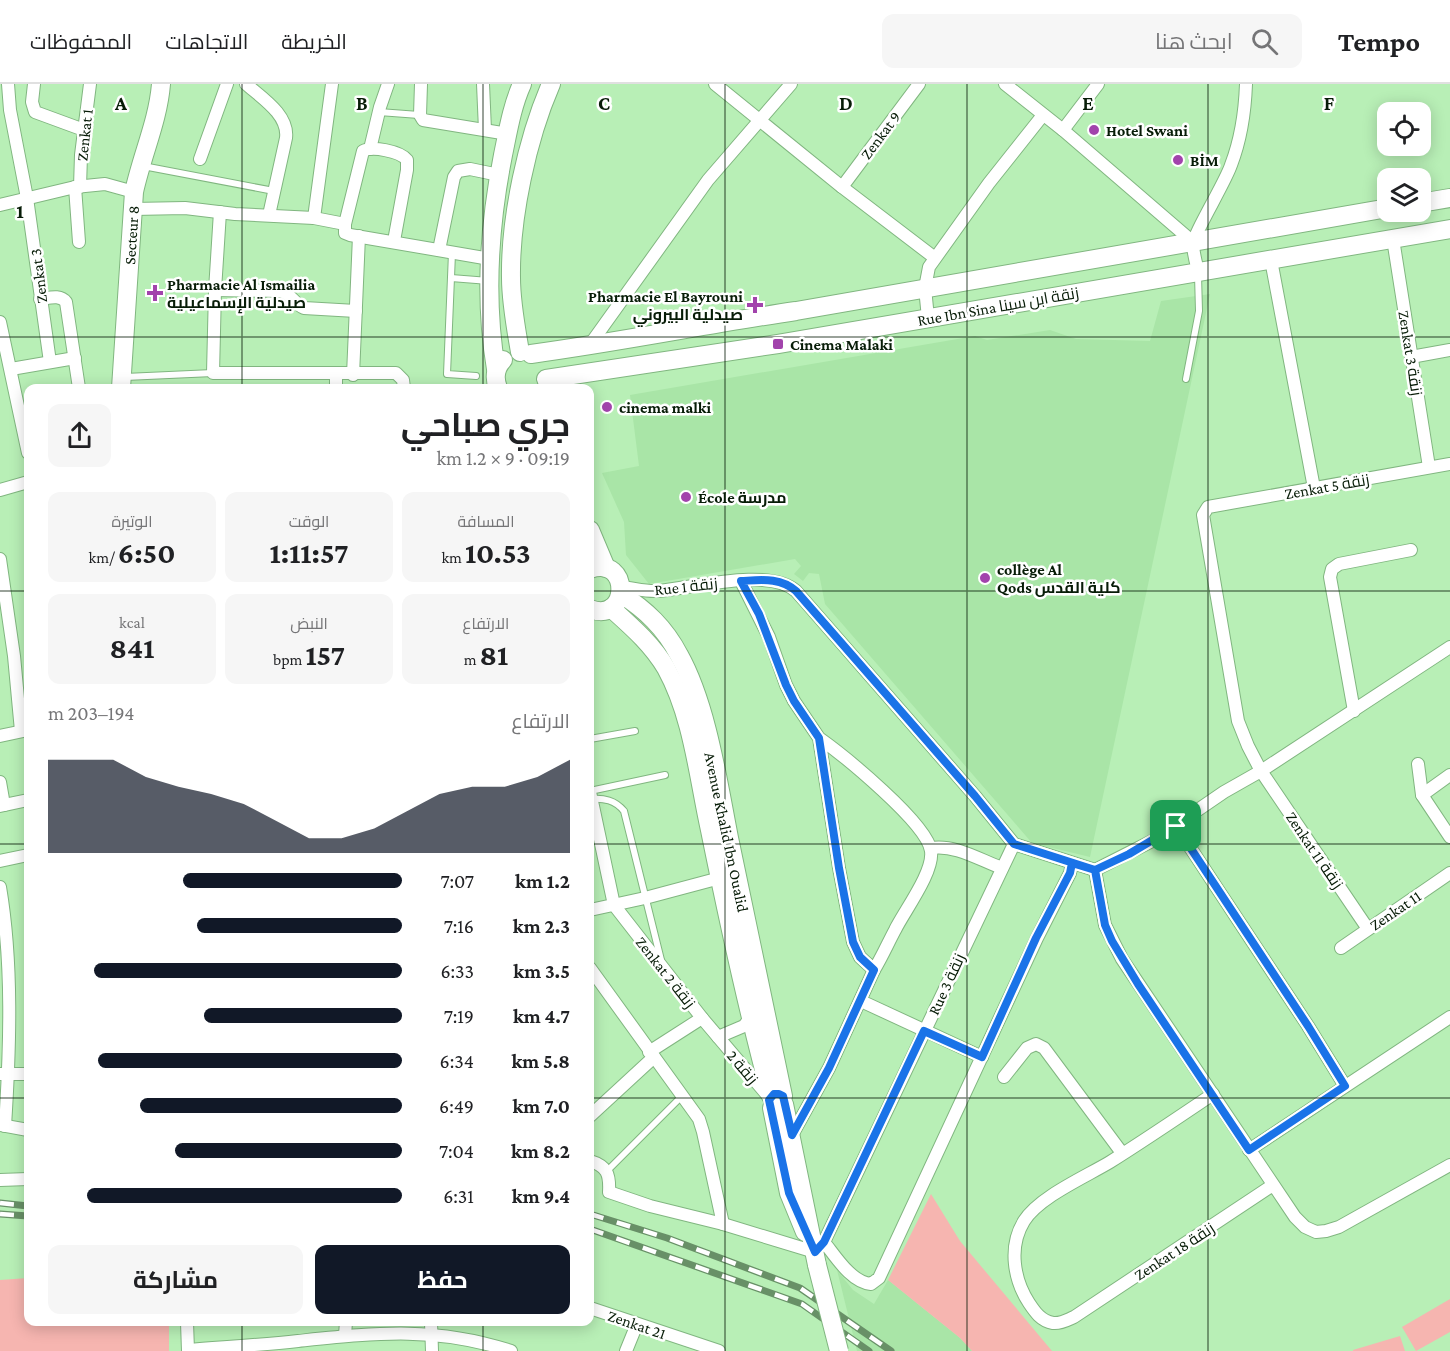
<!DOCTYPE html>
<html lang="ar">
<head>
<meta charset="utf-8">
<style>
  :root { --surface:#fff; --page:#f6f6f6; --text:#202124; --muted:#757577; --line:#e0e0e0; --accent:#111827 }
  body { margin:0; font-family:"Crimson Pro",Cairo,serif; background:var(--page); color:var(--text); direction:rtl; height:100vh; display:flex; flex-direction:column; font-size:22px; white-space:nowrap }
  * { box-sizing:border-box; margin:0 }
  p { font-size:20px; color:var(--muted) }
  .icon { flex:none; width:33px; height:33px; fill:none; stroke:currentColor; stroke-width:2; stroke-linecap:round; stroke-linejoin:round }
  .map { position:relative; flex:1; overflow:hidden; direction:ltr }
  .sheet { position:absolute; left:24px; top:300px; width:570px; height:942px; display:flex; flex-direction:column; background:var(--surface); border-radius:12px; box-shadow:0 3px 15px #0003; direction:rtl }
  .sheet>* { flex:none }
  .fabs { position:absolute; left:1377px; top:18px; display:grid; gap:12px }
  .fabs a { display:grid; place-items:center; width:54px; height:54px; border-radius:12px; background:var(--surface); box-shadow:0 3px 15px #0003; font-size:30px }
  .pin { position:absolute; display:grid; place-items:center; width:51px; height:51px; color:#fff; margin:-26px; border-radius:12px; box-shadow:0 3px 9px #0006 }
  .round { display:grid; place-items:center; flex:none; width:63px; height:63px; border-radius:12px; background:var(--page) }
  .overview { display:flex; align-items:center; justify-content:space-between; height:102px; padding:0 24px }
  h1 { font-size:33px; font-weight:700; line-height:45px }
  .figures { display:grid; grid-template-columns:repeat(3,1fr); gap:9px; height:102px; padding:6px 24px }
  .figures div { display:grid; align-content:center; border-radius:12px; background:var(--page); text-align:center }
  .figures b { font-size:30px; font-weight:700 }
  .figures small { font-size:16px; font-weight:400 }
  .figures p { font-size:16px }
  .chart { height:168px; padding:12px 24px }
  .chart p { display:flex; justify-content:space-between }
  .chart svg { width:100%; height:108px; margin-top:6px; fill:var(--accent); opacity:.7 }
  .primary-button { display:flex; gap:12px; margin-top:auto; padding:12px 24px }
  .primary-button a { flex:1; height:69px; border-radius:12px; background:var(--accent); color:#fff; font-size:24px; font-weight:700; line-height:69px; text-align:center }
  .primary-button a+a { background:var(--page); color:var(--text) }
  ul { padding:0 24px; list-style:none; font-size:20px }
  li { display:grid; grid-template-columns:96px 72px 1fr; align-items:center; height:45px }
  li i { height:15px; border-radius:8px; background:var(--accent) }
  header { display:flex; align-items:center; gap:36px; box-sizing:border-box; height:84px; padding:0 30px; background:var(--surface); border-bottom:2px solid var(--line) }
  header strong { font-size:28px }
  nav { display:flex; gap:33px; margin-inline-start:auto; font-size:21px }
  .search { width:420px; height:54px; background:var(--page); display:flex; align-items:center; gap:15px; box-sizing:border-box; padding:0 21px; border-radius:12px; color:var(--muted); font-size:22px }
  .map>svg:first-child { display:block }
  .built { fill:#a9e5a7 }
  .green { fill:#f6b5b0 }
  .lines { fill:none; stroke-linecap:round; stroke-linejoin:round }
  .lane-casing { stroke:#81b680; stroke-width:8 }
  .street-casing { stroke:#81b680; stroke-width:14 }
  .secondary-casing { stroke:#81b680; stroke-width:20 }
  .lane { stroke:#fff; stroke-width:6 }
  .street { stroke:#fff; stroke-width:12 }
  .secondary { stroke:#fff; stroke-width:18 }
  .rail-casing { stroke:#689067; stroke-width:7 }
  .rail { stroke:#fff; stroke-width:4.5; stroke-dasharray:14; stroke-linecap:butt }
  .secondary-bridge-casing { stroke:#81b680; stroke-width:20; stroke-linecap:butt }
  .secondary-bridge { stroke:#fff; stroke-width:18 }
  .route-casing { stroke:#fff; stroke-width:12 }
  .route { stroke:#1a73e8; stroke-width:8 }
  .grid { fill:none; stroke:#071c07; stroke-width:1.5; stroke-opacity:0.55 }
  .poi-dot { fill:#a243ac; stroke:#fff; stroke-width:2 }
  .labels { text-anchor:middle; stroke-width:5; stroke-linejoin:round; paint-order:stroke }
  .poi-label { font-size:16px; font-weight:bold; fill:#071c07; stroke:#fff; text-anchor:start }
  .street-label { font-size:16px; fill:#071c07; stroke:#fff }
  .grid-label { font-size:20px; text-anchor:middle; font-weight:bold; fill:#071c07; stroke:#fff; stroke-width:5; stroke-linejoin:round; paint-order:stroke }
</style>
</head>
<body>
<header>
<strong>Tempo</strong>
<div class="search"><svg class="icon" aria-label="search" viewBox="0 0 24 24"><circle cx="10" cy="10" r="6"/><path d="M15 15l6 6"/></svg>ابحث هنا</div>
<nav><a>الخريطة</a><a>الاتجاهات</a><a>المحفوظات</a></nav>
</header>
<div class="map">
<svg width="1450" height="1267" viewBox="0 0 1450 1267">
  <rect width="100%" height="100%" fill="#b8efb6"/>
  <g class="built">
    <path d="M1210,210L1090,773L1032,759L825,520L819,490L809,489L803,497L794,490L801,482L795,475L649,500L626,471L624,438L602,389L639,382L630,311L975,252L987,256L1050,246L1076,255L1150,257L1161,217Z"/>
    <path d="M837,1186L853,1206L874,1220L888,1196L960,1254L972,1267H857Z"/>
  </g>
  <g class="green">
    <path d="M931,1110L960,1157L1052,1267H972L960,1254L888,1196Z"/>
    <path d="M28,1194V1238H169V1267H0V1196Z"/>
    <path d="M1450,1215V1248L1416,1267L1402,1243Z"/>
    <path d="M1400,1252L1405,1267H1353V1266Z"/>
  </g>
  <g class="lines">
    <g class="lane-casing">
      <g id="lane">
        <path d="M379,28L419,31"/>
        <path d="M143,82L274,107"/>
        <path d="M452,169L447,290L476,292"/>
        <path d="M451,194L489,197"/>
        <path d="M125,293L213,289"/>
        <path d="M1186,295L1199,227L1198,191"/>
        <path d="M590,417V434"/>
        <path d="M590,655L635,647"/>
        <path d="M590,707L665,691"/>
        <path d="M591,715C604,714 615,716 624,727L661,876"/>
        <path d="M607,1087L682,1012"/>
      </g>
    </g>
    <g class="street-casing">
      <g id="street">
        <path d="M8,0L10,26L27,114L50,278"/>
        <path d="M34,0L32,18L35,28L84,46"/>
        <path d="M246,0C262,14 289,31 286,54L269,131"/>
        <path d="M421,0L420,31L423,36L508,50"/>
        <path d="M483,0L485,46"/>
        <path d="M715,0L842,103L935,174"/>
        <path d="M1005,0L1063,46L1193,158"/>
        <path d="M1063,46L1098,0"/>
        <path d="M370,65L380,23L388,0"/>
        <path d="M200,75L227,0"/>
        <path d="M75,103L79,158"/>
        <path d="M80,103L81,71L90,0"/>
        <path d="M842,103L919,0"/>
        <path d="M0,121L75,103L105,100L134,108"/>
        <path d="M133,125L185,124L235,130L314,134L345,140V149L350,151L490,175"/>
        <path d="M220,128L215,206L213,289H396L403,296L404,304"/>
        <path d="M314,134L332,0"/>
        <path d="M345,140L363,67C372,62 400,67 407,76V86L394,157"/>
        <path d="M1393,155L1429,383"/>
        <path d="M439,166L454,93L458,87L470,85L499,91"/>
        <path d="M1271,176L1314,404"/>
        <path d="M1198,187C1196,179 1193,168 1193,160C1193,151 1226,97 1231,81C1241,55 1245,28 1246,0"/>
        <path d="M215,206L280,207C291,209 294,220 304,224L356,227"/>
        <path d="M40,215C49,214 60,210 66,218L79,304"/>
        <path d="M928,234L925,204L929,183L989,99L1043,31"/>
        <path d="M0,238L28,369"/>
        <path d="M589,262L708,96L791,0"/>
        <path d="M1411,273L1450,266"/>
        <path d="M11,285L75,274"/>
        <path d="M336,290V304"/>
        <path d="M353,291L359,152"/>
        <path d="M0,406L28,398"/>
        <path d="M0,475L14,572L21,647"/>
        <path d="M741,497L769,553L786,601L794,617L819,654L839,784L853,858L860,873L874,886C882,873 888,859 895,846C905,826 934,788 931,767C927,739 843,671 819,654"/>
        <path d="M621,503C633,504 646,508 658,507C693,504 769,483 796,507L975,712L1014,760L1095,786"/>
        <path d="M1354,627L1330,493L1332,485L1339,480L1411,466"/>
        <path d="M0,652L28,646"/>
        <path d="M1418,680L1422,711L1450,753"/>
        <path d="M0,698L4,721"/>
        <path d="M590,708L614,821L702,934L769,1013"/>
        <path d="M1422,711L1450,691"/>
        <path d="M0,722L28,716"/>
        <path d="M1176,742L1308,942L1345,1002"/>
        <path d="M931,764C955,760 980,776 1002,784"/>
        <path d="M0,777L28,771"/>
        <path d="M1095,786L1105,841L1122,875L1295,1133L1305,1143L1316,1148L1326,1147L1339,1143L1450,1081"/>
        <path d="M1095,786L1154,756L1224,708L1261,687L1450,563"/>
        <path d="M0,803C13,880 10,964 5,1042"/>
        <path d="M590,826L645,814L720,794"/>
        <path d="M1368,845L1261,687L1248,662L1238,637L1203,431L1208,423L1450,380"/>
        <path d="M1341,864L1450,789"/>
        <path d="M590,884L699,1035L703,1048L723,1140"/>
        <path d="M861,917L982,973"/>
        <path d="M718,953L744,942L750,934"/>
        <path d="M649,968L702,934"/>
        <path d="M0,990H28"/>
        <path d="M1004,993L1027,964L1036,960L1044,964L1122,1069"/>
        <path d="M1213,1010C1179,1033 1145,1056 1110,1078C1085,1093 1039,1113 1024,1137C1008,1163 1014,1196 1029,1219C1035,1228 1041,1237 1053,1239C1061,1240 1067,1236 1074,1233L1273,1101"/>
        <path d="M590,1032L654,973"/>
        <path d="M0,1041L28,1046"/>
        <path d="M792,1051L829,984L874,886"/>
        <path d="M1249,1066L1450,933"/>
        <path d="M590,1077C607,1082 610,1090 609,1108L650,1122L723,1140L815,1168L824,1158L1014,760"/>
        <path d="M0,1096L28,1095"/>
        <path d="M824,1158C836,1173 851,1198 871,1200L879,1194L1037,854L1070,789L1072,779"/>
        <path d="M590,1224L719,1267"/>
        <path d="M187,1238L188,1267"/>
        <path d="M431,1238L432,1267"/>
        <path d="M345,1251L346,1238"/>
        <path d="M188,1266C225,1263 262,1261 298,1257C376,1249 435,1242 511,1267"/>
        <path d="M626,1267L637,1240"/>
      </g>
    </g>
    <g class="secondary-casing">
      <g id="secondary">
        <path d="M1420,119L1450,114"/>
        <path d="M520,268C516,244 511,219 511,194C510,134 527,55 551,0"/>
        <path d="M531,270C620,258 708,240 796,227L1388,124"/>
        <path d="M496,285C484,214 489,142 503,71C508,47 512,22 522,0"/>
        <path d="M546,295L778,260L1450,145"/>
        <path d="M121,304L134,108C142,71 158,37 161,0"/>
        <path d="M498,304C494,294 495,284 503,276"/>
        <path d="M590,446L606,484"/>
        <path d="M590,485C631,471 630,540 590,525"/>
        <path d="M621,510C646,526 665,544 679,571C707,621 718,698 729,754C747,840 765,926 783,1012"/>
        <path d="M611,524C631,542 652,560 666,584C693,633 698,692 710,746C728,835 747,924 771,1012"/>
        <path d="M784,1020L817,1181"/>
        <path d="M772,1024L789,1109L805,1148"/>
      </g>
    </g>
    <use href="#lane" class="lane"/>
    <use href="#street" class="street"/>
    <use href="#secondary" class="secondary"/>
    <g class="rail-casing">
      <g id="rail">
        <path d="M0,1119L28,1122"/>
        <path d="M0,1130L28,1132"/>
        <path d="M590,1130L667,1154L800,1204L891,1267"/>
        <path d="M590,1145L802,1220L869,1267"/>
      </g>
    </g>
    <use href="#rail" class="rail"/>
    <g class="secondary-bridge-casing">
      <path id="secondary-bridge" d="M817,1181L839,1267"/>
    </g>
    <use href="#secondary-bridge" class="secondary-bridge"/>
  </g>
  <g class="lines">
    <g class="route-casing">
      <path id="route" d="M1176,742L1129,770L1095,786L1014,760L975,712L796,507C780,493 761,496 741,497L759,530L786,601L794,617L819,654L839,784L853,858L860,873L874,886L829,984L792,1051L783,1012L779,1010H774L769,1016L789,1109L815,1168L824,1158L924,947L982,973L1036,854L1070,789L1072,779L1095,786L1105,841L1112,857L1138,900L1249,1066L1345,1002L1308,942L1176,742"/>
    </g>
    <use href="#route" class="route"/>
  </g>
  <path class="grid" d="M242,0V304M483,0V304M725,0V1267M967,0V1267M1208,0V1267M0,253H1450M0,507H28M590,507H1450M0,760H28M590,760H1450M0,1014H28M590,1014H1450M242,1238V1267M483,1238V1267"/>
  <g class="poi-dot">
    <circle cx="1094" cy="46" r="6"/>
    <circle cx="1178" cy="76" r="6"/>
    <path d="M152 200h6v6h6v6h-6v6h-6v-6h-6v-6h6z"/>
    <path d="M752 212h6v6h6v6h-6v6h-6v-6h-6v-6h6z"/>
    <rect x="772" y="254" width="12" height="12" rx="3"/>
    <circle cx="607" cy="323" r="6"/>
    <circle cx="686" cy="413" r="6"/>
    <circle cx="985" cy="494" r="6"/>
  </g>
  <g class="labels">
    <g class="poi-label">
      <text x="1106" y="52">Hotel Swani</text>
      <text x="1190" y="82">BİM</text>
      <text x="167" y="206">Pharmacie Al Ismailia<tspan x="167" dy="18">صيدلية الإسماعيلية</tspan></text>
      <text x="743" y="218" text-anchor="end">Pharmacie El Bayrouni<tspan x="743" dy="18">صيدلية البيروني</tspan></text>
      <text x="790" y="266">Cinema Malaki</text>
      <text x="619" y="329">cinema malki</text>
      <text x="698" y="419">École مدرسة</text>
      <text x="997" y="491">collège Al<tspan x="997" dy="18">Qods كلية القدس</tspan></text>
    </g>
    <g class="street-label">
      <text transform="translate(84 51) rotate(-84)" y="6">Zenkat 1</text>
      <text transform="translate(880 51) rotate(-53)" y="6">Zenkat 9</text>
      <text transform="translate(131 151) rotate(-86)" y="6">Secteur 8</text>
      <text transform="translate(38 192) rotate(-97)" y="6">Zenkat 3</text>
      <text transform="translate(998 222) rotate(-10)" y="6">Rue Ibn Sina زنقة ابن سينا</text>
      <text transform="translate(1411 269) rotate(81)" y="6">Zenkat 3 زنقة</text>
      <text transform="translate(1327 402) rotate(-10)" y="6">Zenkat 5 زنقة</text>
      <text transform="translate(686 502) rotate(-6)" y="6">Rue 1 زنقة</text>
      <text transform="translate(727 748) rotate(78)" y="6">Avenue Khalid Ibn Oualid</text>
      <text transform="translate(1315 766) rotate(56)" y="6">Zenkat 11 زنقة</text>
      <text transform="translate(1395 826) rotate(-34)" y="6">Zenkat 11</text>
      <text transform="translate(666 888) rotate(52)" y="6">Zenkat 2 زنقة</text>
      <text transform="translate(946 900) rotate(-65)" y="6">Rue 3 زنقة</text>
      <text transform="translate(743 983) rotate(50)" y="6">زنقة 2</text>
      <text transform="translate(1174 1167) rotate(-33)" y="6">Zenkat 18 زنقة</text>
      <text transform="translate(637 1240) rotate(19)" y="6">Zenkat 21</text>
    </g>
  </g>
  <g class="grid-label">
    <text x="121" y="26">A</text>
    <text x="362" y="26">B</text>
    <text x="604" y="26">C</text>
    <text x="846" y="26">D</text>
    <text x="1088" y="26">E</text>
    <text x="1329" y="26">F</text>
    <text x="20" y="134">1</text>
  </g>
</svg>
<div class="fabs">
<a><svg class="icon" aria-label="locate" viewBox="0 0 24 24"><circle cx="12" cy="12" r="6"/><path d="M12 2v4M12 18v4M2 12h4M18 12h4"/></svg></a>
<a><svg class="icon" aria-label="layers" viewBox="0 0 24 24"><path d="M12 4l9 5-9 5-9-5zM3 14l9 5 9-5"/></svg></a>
</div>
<div class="pin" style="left:1176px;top:742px;background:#1e9e55"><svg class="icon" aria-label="arrive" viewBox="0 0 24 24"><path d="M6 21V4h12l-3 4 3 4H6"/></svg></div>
<section class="sheet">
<div class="overview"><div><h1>جري صباحي</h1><p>09:19 · 9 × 1.2 km</p></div><a class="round"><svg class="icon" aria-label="share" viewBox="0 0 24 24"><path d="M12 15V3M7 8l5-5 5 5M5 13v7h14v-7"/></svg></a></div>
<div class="figures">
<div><p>المسافة</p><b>10.53<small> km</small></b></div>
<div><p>الوقت</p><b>1:11:57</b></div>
<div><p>الوتيرة</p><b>6:50<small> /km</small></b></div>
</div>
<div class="figures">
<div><p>الارتفاع</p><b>81<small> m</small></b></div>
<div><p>النبض</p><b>157<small> bpm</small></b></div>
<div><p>kcal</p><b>841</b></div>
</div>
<div class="chart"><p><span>الارتفاع</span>194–203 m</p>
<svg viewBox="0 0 160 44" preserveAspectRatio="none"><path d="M0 44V6L10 6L20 6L30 13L40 17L50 20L60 24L70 31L80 38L90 38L100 34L110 27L120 20L130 17L140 17L150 13L160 6V44z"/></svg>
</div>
<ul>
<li><b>1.2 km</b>7:07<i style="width:62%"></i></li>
<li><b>2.3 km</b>7:16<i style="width:58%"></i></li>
<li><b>3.5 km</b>6:33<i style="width:87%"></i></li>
<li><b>4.7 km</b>7:19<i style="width:56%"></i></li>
<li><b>5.8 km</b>6:34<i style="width:86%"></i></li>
<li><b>7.0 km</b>6:49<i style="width:74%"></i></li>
<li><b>8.2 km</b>7:04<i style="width:64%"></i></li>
<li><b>9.4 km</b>6:31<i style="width:89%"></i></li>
</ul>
<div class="primary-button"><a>حفظ</a><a>مشاركة</a></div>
</section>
</div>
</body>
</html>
